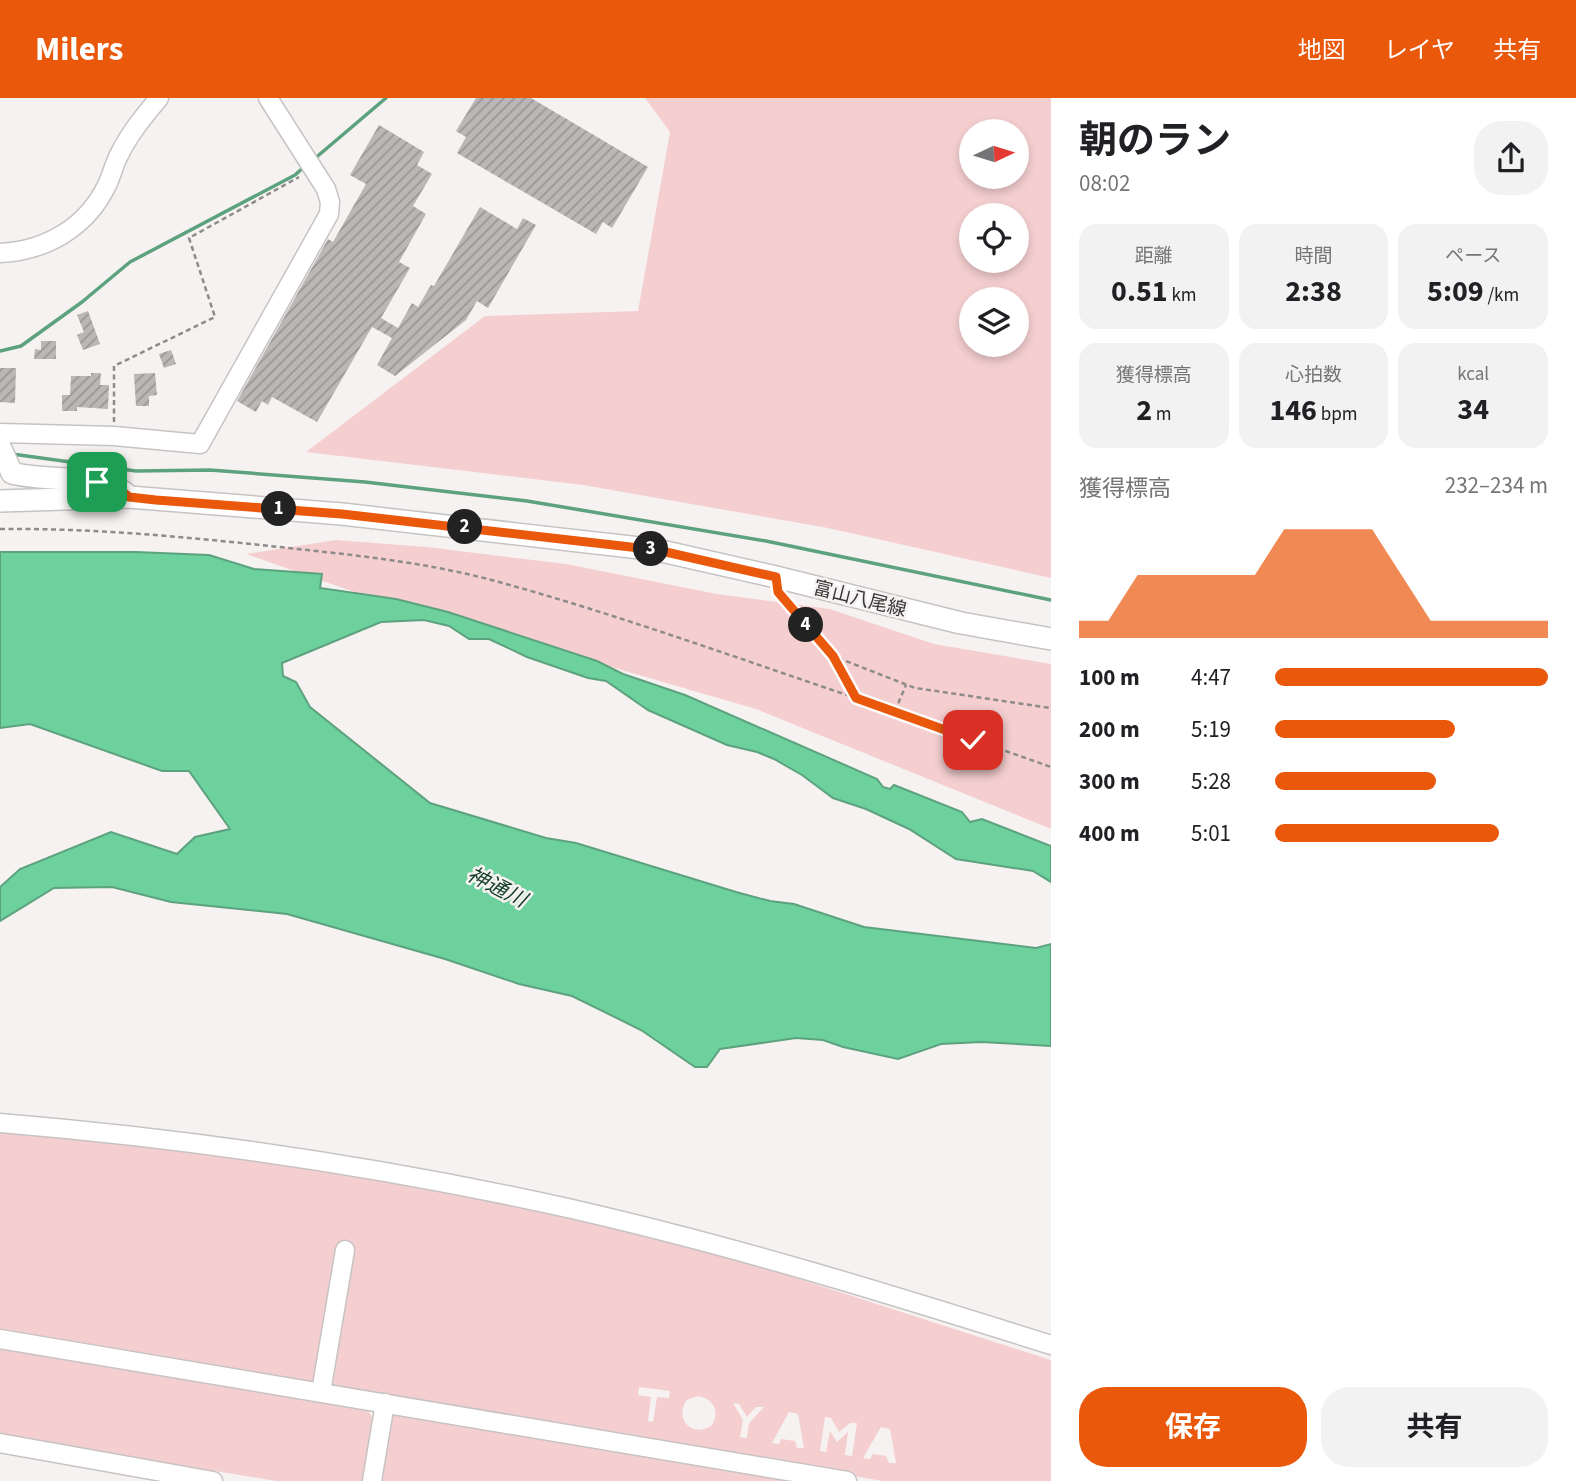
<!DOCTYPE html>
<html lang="ja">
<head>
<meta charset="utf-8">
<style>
  :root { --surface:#fff; --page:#f2f2f2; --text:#202124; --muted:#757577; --accent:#ea580c }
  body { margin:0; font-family:"Source Sans 3","Noto Sans JP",sans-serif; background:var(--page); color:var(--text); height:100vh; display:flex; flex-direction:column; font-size:26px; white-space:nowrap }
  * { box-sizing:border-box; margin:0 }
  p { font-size:23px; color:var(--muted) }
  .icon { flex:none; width:38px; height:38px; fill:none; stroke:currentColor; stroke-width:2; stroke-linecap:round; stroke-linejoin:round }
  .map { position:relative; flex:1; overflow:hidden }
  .panel { display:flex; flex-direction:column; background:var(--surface); width:525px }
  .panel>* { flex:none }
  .needle { width:46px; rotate:86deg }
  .buttons { position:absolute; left:959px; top:21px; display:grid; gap:14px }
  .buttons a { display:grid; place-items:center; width:70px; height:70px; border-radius:50%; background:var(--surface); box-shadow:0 4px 10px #0003; font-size:35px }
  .pin { position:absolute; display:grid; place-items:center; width:60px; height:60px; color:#fff; margin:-30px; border-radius:14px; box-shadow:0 4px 10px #0006 }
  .km { position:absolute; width:35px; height:35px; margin:-18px; border-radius:50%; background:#222; color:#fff; font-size:19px; line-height:35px; text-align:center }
  .round { display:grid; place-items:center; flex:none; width:74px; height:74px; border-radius:28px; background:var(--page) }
  .head { display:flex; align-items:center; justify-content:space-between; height:119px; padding:0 28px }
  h1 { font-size:38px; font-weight:700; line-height:52px }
  .stats { display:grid; grid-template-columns:repeat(3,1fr); gap:10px; height:119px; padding:7px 28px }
  .stats div { display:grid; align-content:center; border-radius:18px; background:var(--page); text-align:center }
  .stats b { font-size:30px; font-weight:700 }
  .stats small { font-size:19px; font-weight:400 }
  .stats p { font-size:19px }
  .chart { height:196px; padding:14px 28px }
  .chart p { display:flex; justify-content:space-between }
  .chart svg { width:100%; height:126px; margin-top:7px; fill:var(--accent); opacity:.7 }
  .button { display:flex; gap:14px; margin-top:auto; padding:14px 28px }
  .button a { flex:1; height:80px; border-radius:28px; background:var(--accent); color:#fff; font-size:28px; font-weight:700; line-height:80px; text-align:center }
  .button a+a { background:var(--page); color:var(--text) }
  ul { padding:0 28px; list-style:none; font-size:23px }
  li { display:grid; grid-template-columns:112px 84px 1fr; align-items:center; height:52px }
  li i { height:18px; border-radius:9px; background:var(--accent) }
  header { display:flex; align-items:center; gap:42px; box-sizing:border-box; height:98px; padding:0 35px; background:var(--accent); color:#fff }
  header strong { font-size:33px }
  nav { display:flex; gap:38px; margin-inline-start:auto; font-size:24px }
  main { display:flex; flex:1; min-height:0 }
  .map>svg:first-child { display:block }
  .green { fill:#f5cfd0; fill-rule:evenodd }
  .water { fill:#6dd19d; stroke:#5da27e; stroke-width:2 }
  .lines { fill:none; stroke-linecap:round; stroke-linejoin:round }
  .stream { stroke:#5da27e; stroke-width:3.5 }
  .building { fill:url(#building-hatch) }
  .minor-casing { stroke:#c7c3c3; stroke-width:21 }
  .major-casing { stroke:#c7c3c3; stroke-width:24 }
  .path { stroke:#8e8b8b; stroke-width:2.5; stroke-dasharray:5 3.5; stroke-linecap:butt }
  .minor { stroke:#fff; stroke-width:18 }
  .major { stroke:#fff; stroke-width:21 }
  .route-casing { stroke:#fff; stroke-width:14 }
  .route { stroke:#ea580c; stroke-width:9 }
  .labels { text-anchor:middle; stroke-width:5; stroke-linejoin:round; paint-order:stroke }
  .street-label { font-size:19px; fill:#383636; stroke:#f7f2f2 }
  .water-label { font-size:21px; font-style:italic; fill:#143f2a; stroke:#f7f2f2 }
</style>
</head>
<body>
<header>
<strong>Milers</strong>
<nav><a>地図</a><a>レイヤ</a><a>共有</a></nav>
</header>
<main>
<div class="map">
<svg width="1051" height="1383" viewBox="0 0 1051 1383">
  <defs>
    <pattern id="building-hatch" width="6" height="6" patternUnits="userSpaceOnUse" patternTransform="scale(1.75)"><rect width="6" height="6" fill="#bbb7b7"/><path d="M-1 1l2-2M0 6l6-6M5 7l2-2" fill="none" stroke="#999696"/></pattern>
  </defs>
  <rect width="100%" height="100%" fill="#f7f2f2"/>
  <g class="green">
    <path d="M645,0H1051V480L828,430L583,387L306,354L485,218L638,213L670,34ZM1017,33V79H971V33ZM1017,117V163H971V117ZM1017,201V247H971V201Z"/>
    <path d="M336,442L427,449L566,466L717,496L830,511L934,546L1051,566V731L756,611L360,496L246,456Z"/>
    <path d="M0,1029L320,1068L488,1100L731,1159L1051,1262V1383H883L0,1234ZM639,1289L670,1293L669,1300L657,1299L653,1324L648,1323L651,1299L638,1297ZM698,1298C714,1301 720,1313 712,1327C693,1341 673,1321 687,1302ZM733,1305L739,1306L747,1319L756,1309H764L749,1325L747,1340L740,1339L743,1322ZM789,1314L798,1316L804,1350H797L795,1343L781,1341L779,1346L772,1345ZM825,1319L831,1320L839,1334L850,1325H857L852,1358L845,1357L848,1334L837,1344L830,1333L826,1354L820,1353ZM881,1329L890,1331L896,1365H889L886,1358L873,1356L870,1361L863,1360Z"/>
    <path d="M0,1250L366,1310L378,1328L367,1383H276L0,1337Z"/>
    <path d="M397,1314L806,1383H378L391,1317Z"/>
  </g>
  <path class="water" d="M0,454H136L209,457L254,471L322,476L320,490L396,501L448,514L597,563L623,576L685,597L877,681L883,689L890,691L894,687L962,714L970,724L982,721L1051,748V784L1033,773L956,761L909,731L866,711L833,700L802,677L774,661L757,654L727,647L648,612L606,583L588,580L527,559L489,541H469L449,528L424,522L381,524L282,565L283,578L296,584L310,609L430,705L546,740L576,745L736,794L770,803L794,806L864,829L1036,850L1051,846V948L981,944L941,946L898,961L843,949L823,942L796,940L720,951L707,969H695L641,932L572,898L519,886L445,861L287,816L171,804L112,789L54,790L0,823V789L20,771L111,734L177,756L195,739L230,731L189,673H162L30,626L0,630Z"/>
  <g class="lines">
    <g class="stream">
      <path d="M313,62L386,0"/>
      <path d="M0,253L21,248L82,204L130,164L295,77L304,69"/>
      <path d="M12,356L136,373L210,372L365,384L527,403L766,443L1051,502"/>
    </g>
  </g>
  <g class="building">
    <path d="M476,0H531L648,69L612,130L603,124L596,136L457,55L466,39L456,33Z"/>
    <path d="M379,27L424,54L417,67L432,76L413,108L426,116L399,164L410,170L381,220L398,230L412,205L418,209L431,187L434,188L480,109L517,131L523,120L536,127L488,210L477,203L466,222L395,278L377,267L392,240L372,229L317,324L272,299L268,307L262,303L256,314L237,303L328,141L333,144L366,86L350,77Z"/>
    <path d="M88,213L100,246L83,252L77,237L84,234L77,217Z"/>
    <path d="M41,243H56V261H34L35,251L41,252Z"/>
    <path d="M171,252L176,266L164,270L159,256Z"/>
    <path d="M0,270H16L15,305L0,304Z"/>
    <path d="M91,275H101L100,287H109L108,311L77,309V313H62V297H70L71,278H91Z"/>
    <path d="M155,275L157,297L149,298V308H136L134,276Z"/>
  </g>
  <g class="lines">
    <g class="minor-casing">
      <g id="minor">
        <path d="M0,155C46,153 87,129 107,87C112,77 114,66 119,57C129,36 144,18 159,0"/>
        <path d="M0,335L114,338L200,346L329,116L330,104L326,91L268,0"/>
        <path d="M0,1025C192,1041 384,1069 572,1111C734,1148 893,1197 1051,1247"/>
        <path d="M0,1241L847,1383"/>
        <path d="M321,1294L345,1152"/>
        <path d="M0,1345L213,1383"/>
        <path d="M372,1383L385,1305"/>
      </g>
    </g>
    <g class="major-casing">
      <g id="major">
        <path d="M0,349L12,375C44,384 101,376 125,395"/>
        <path d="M0,403L129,399L342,416L657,452L776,479L961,525L1051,541"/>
      </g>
    </g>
    <g class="path">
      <path d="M114,324V268L215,219L189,140L299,79"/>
      <path d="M0,431C93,430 187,439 279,449C353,457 427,464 499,484C619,517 737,560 856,600"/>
      <path d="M781,498L833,558L915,590L1051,610"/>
      <path d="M834,560L856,600L1051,669"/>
      <path d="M895,613L906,587"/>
    </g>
    <use href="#minor" class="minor"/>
    <use href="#major" class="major"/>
  </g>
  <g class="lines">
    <g class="route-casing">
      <path id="route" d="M97,384L116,388L129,399L156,402L342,416L657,452L776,479L778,494L833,558L856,600L973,642"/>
    </g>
    <use href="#route" class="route"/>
  </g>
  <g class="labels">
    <g class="street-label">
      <text transform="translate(860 500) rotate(14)" y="7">富山八尾線</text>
    </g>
    <g class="water-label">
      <text transform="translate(497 789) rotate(27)" y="7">神通川</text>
    </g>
  </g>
</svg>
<div class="buttons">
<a><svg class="needle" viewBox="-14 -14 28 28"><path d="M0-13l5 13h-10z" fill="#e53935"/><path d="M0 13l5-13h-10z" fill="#757577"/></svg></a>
<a><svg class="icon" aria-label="locate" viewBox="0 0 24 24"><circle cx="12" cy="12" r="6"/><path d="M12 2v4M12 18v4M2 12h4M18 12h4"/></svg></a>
<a><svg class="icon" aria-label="layers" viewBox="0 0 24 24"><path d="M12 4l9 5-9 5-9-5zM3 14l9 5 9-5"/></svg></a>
</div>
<div class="pin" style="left:97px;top:384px;background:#1e9e55"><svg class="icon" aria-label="arrive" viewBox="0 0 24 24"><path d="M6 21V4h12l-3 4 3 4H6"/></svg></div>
<div class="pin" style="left:973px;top:642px;background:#d93025"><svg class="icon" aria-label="check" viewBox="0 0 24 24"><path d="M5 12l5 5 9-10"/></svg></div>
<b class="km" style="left:279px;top:411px">1</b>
<b class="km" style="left:465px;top:429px">2</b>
<b class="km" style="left:651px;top:451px">3</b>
<b class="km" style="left:806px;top:527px">4</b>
</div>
<section class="panel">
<div class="head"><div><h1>朝のラン</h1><p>08:02</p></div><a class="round"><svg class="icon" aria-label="share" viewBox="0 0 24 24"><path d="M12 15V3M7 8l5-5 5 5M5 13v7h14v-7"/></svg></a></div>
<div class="stats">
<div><p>距離</p><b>0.51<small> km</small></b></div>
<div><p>時間</p><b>2:38</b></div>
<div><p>ペース</p><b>5:09<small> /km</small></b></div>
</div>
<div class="stats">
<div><p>獲得標高</p><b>2<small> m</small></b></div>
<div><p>心拍数</p><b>146<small> bpm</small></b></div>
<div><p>kcal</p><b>34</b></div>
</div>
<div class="chart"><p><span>獲得標高</span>232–234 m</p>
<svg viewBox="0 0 160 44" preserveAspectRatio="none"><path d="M0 44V38L10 38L20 22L30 22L40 22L50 22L60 22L70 6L80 6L90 6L100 6L110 22L120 38L130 38L140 38L150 38L160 38V44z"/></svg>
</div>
<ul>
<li><b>100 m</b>4:47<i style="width:100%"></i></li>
<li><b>200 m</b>5:19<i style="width:66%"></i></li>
<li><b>300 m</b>5:28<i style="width:59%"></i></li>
<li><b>400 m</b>5:01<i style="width:82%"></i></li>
</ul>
<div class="button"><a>保存</a><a>共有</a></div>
</section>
</main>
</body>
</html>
